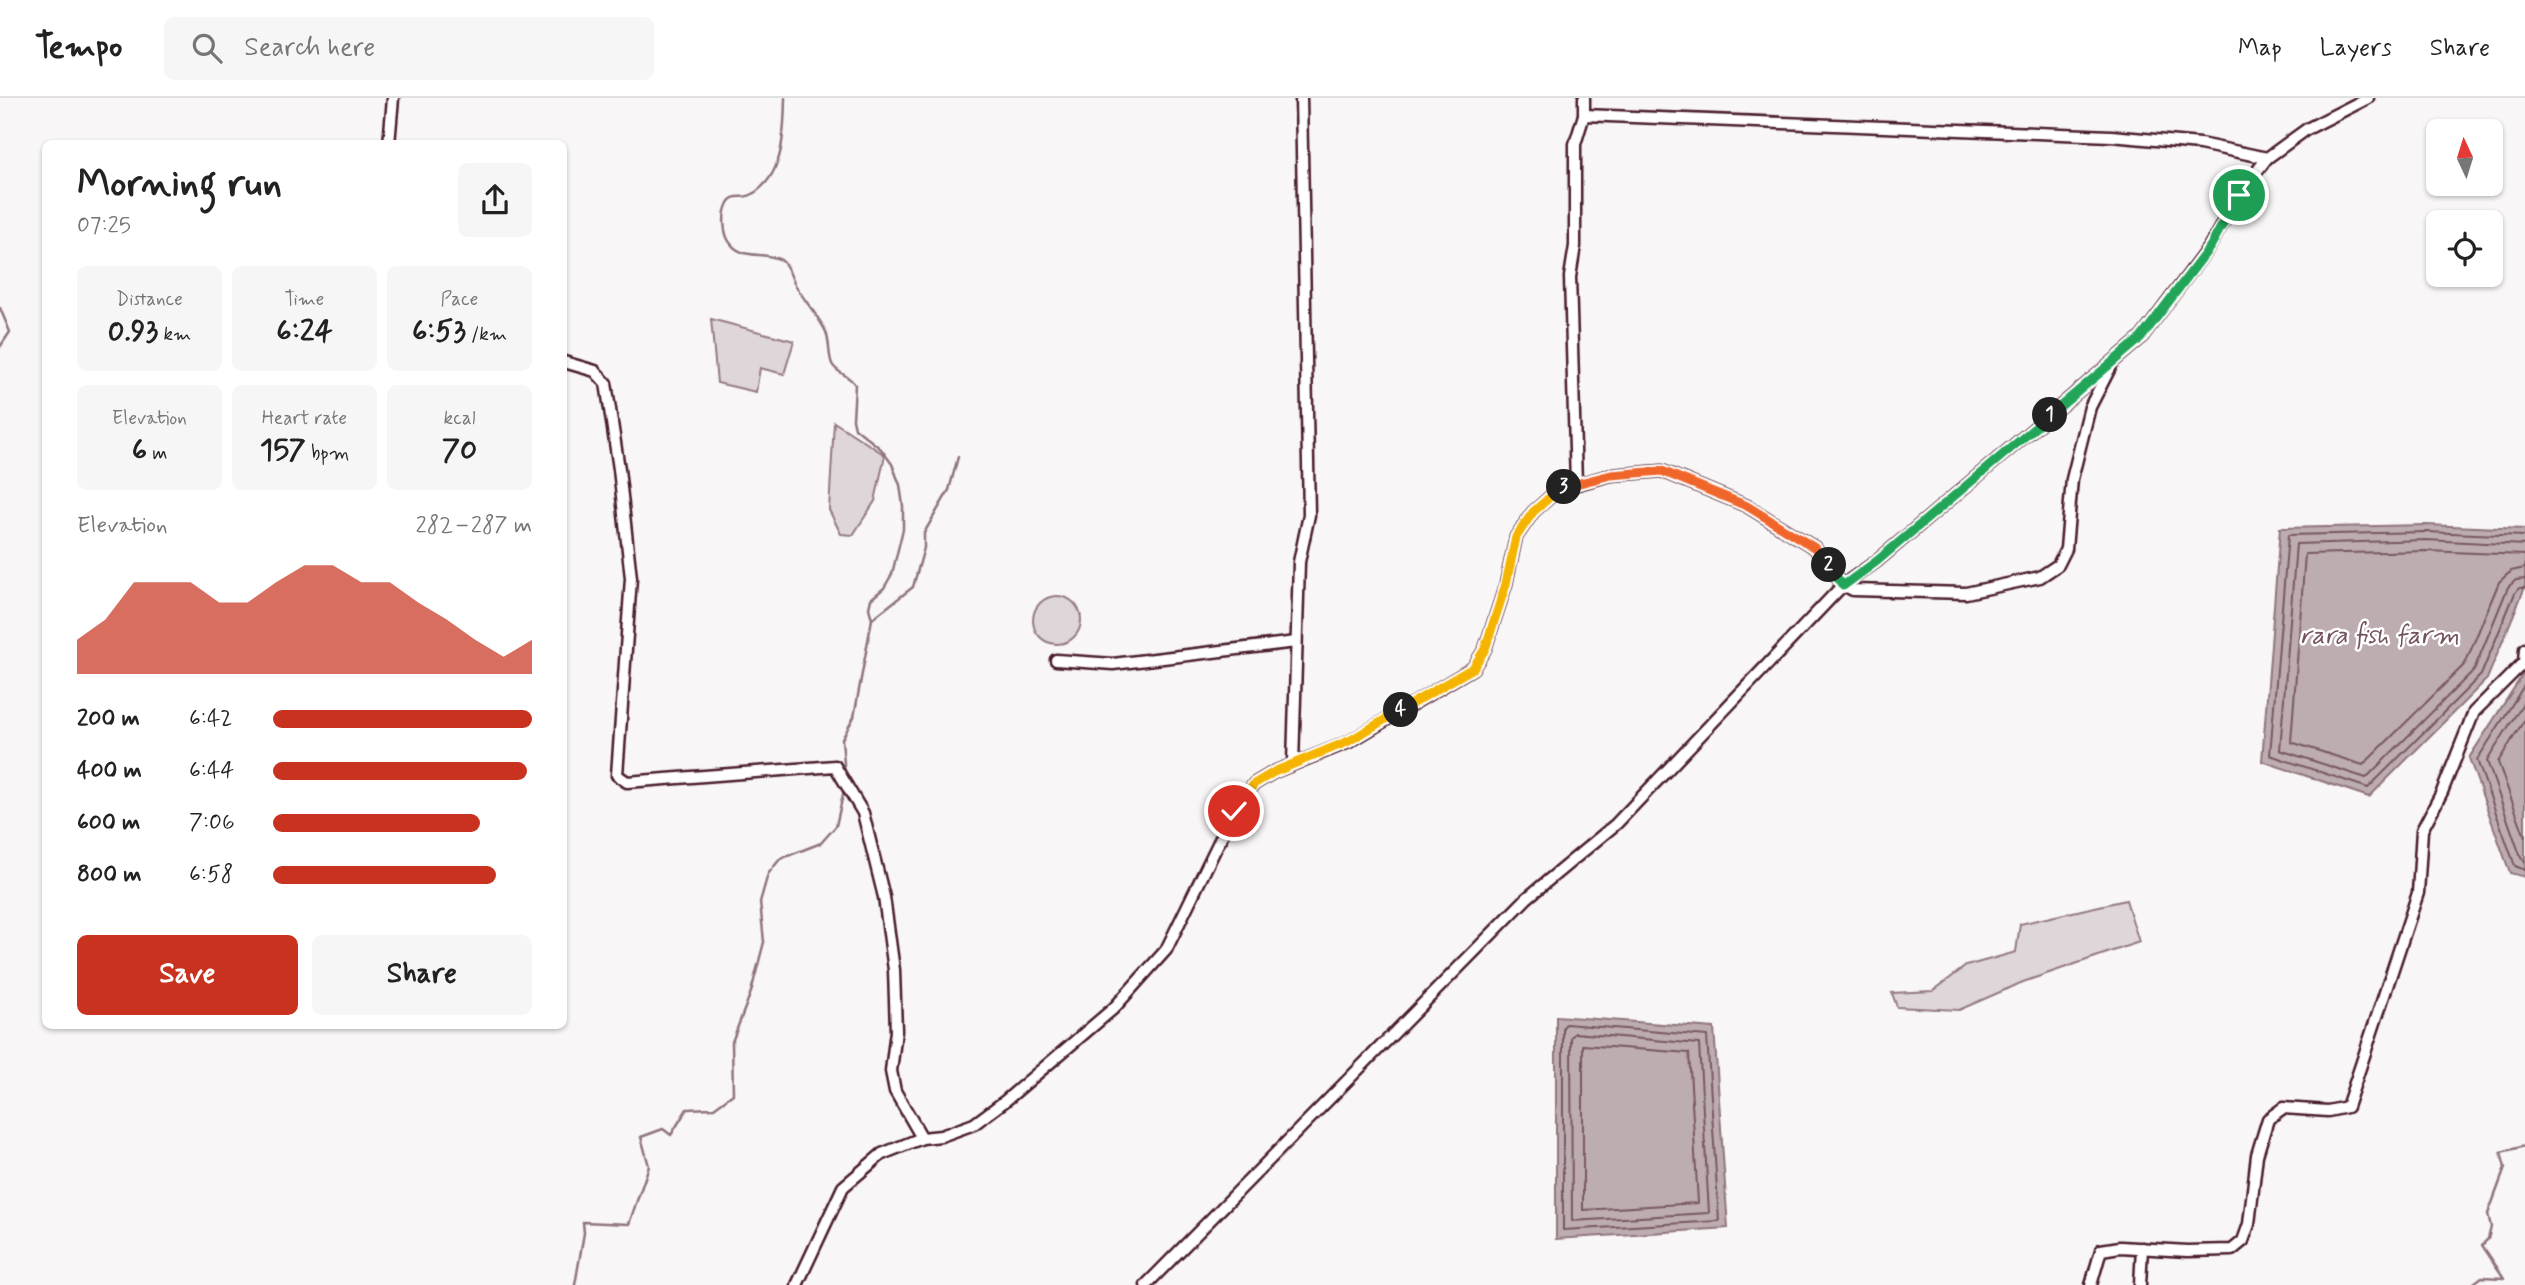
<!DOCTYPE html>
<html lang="en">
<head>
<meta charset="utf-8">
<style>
  :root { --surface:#fff; --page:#f6f6f6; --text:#222; --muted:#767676; --line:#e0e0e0; --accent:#c8321e }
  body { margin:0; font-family:Mynerve,sans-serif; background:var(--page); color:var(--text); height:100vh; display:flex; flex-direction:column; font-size:26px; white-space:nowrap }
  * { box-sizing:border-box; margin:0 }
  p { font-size:23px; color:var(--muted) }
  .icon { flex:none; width:38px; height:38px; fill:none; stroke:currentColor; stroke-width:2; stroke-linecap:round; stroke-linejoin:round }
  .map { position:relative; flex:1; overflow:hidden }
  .side { position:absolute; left:42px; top:42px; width:525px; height:889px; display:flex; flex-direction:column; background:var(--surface); border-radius:10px; box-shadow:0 2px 5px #0004 }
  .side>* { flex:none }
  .needle { width:46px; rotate:356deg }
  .buttons { position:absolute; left:2426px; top:21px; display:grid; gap:14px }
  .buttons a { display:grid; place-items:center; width:77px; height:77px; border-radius:10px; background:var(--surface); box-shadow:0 2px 5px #0004; font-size:35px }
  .pin { position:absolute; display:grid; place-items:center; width:60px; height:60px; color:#fff; margin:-30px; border:4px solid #fff; border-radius:50%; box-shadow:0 2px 7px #0007 }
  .km { position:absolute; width:35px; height:35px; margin:-18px; border-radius:50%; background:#222; color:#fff; font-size:19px; line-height:35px; text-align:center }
  .round { display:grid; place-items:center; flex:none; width:74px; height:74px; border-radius:10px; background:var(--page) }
  .overview { display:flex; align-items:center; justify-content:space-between; height:119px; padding:0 35px }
  h1 { font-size:38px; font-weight:800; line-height:52px }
  .stats { display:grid; grid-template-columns:repeat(3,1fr); gap:10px; height:119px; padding:7px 35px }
  .stats div { display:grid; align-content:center; border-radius:10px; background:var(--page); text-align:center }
  .stats b { font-size:30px; font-weight:800 }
  .stats small { font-size:19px; font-weight:400 }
  .stats p { font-size:19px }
  .chart { height:196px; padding:14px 35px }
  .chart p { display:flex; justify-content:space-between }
  .chart svg { width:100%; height:126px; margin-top:7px; fill:var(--accent); opacity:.7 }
  .cta { display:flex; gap:14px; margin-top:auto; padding:14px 35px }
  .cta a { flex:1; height:80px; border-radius:10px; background:var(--accent); color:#fff; font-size:28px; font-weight:800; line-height:80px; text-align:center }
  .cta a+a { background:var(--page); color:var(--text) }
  ul { padding:0 35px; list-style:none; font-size:23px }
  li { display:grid; grid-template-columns:112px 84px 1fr; align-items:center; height:52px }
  li i { height:18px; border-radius:9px; background:var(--accent) }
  header { display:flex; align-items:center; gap:42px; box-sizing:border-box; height:98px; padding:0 35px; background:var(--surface); border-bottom:2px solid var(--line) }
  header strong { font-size:33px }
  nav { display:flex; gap:38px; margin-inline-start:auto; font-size:24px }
  .search { width:490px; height:63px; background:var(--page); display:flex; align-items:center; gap:18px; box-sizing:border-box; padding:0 24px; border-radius:10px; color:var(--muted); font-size:26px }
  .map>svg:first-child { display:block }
  .green { fill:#ded6d9; stroke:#947a82; stroke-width:2 }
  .water { fill:#bdadb0; stroke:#8f747b; stroke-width:2 }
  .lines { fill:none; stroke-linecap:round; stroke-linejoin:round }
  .shore { stroke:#785860; stroke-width:2 }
  .stream { stroke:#8f747b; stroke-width:2.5 }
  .minor-casing { stroke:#4a1f2b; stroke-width:15 }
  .minor { stroke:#fff; stroke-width:10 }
  .split-1-casing { stroke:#fff; stroke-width:14 }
  .split-2-casing { stroke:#fff; stroke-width:14 }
  .split-3-casing { stroke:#fff; stroke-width:14 }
  .split-4-casing { stroke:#fff; stroke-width:14 }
  .split-5-casing { stroke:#fff; stroke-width:14 }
  .split-1 { stroke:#22a559; stroke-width:9 }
  .split-2 { stroke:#22a559; stroke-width:9 }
  .split-3 { stroke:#f0652b; stroke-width:9 }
  .split-4 { stroke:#f5b400; stroke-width:9 }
  .split-5 { stroke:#f5b400; stroke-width:9 }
  .labels { text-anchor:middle; stroke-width:5; stroke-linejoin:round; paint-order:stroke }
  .water-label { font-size:26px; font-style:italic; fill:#72515a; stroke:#fff }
</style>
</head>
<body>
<header>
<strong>Tempo</strong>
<div class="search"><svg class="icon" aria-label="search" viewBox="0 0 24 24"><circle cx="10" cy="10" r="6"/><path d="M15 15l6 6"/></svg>Search here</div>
<nav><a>Map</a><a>Layers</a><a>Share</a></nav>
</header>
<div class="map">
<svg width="2525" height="1187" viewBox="0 0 2525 1187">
  <rect width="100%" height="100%" fill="#f8f6f7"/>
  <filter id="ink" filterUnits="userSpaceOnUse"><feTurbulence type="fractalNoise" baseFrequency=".0143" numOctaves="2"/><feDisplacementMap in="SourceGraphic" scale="14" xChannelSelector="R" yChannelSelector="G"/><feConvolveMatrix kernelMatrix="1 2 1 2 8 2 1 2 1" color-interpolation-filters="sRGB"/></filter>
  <g filter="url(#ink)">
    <g class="green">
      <path d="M711,221L794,243L784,276L760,270L756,294L717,285Z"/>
      <path d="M834,324L885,357L875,403L853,437L841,436L829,412Z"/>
      <circle cx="1057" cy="522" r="24"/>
      <path d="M2126,802L2139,844L2023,884L1959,912L1897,909L1892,895L1933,893L1966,868L2016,854L2020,826Z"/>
    </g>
    <g class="water">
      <path d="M2426,427L2525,431V489L2487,581L2369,699L2262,663L2280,430Z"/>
      <path d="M2525,573V779L2510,775L2469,660Z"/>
      <path d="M1556,918L1714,930L1728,1130L1556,1141Z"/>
    </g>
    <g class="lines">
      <g class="shore">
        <path d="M2525,438L2426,434L2288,437L2270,657L2368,690L2481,577L2515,495L2519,490H2525"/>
        <path d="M2525,447L2426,442L2296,446L2280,652L2366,680L2474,572L2508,489L2516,482L2525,481"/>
        <path d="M2525,457L2426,453L2305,456L2291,644L2363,667L2465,566L2499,484L2511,473L2525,470"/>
        <path d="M2525,586L2477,662L2515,768L2525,772"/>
        <path d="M2525,602L2487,663L2521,760L2525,763"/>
        <path d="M2525,621L2498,664L2525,739"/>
        <path d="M1566,926L1707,938L1719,1123L1563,1132V929Z"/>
        <path d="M1575,935L1699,946L1709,1115L1572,1123L1571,939Z"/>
        <path d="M1583,947L1689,955L1698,1105L1583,1112Z"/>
      </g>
      <g class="stream">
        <path d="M785,0C784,33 785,78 751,97C743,101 733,95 728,105C722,116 723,137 731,146C743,162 765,153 781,162C787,166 791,178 794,185C803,201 820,220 826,234C830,244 828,256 832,266C837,276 850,277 855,287L853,321L855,330L881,351L892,366L900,387L903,408V431L892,476L884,490L871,501L869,510L872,521"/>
        <path d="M0,210L10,234L0,249"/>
        <path d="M845,678L842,641L854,619L872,521L913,489L924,450V435L949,392L958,359"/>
        <path d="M575,1187L584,1135L583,1124L629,1126L649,1068L641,1039L663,1031L671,1037L687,1011L714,1010L733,996L732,944L751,894L764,844L760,804L768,776L780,761L821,745L836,728L844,692"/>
        <path d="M2471,1187L2482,1179L2504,1180L2482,1147L2488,1141L2491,1129L2488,1116L2505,1070L2501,1054L2525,1048"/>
      </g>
      <g class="minor-casing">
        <g id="minor">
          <path d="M1584,17L2111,38L2200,46L2267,60"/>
          <path d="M389,46L393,0"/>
          <path d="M564,264L595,273L606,285L619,371L631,480L617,677L627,684L835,668L863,715L884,799L894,872L896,933L891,973L895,993L922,1040"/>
          <path d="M1576,386L1570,179L1575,148V46L1584,17V0"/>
          <path d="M1056,562L1113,566L1296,544"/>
          <path d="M1293,666L1299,464L1309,417L1301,0"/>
          <path d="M797,1187L843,1089L882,1056L922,1040L941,1038L974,1026L1005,1003L1114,910L1166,852L1234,713L1254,686L1274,674L1349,644L1473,570L1485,551L1506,486L1516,439L1533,414L1559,391L1611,377L1662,373L1747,408L1815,450L1843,487L1877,463L2141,240L2209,149L2239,97L2267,60L2307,31L2368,0"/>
          <path d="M1146,1187L1527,800L1616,726L1843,487L1853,492L1966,495L2040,479L2058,467L2066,451L2072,381L2090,309L2111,268"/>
          <path d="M2091,1187L2101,1152L2120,1149L2187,1153L2232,1152L2243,1143L2249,1126L2257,1057L2268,1021L2283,1010L2328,1013L2347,1009L2418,795L2422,732L2442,694L2474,614L2524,564L2525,551"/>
          <path d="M2140,1187L2142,1150"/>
        </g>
      </g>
      <use href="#minor" class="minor"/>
    </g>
  </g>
  <g class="lines" filter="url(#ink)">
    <g class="split-1-casing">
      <path id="split-1" d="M2050,317L2141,240L2210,149L2239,97"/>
    </g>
    <g class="split-2-casing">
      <path id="split-2" d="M1829,467L1843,488L1877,463L2050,317"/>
    </g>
    <g class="split-3-casing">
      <path id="split-3" d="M1564,389L1611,377L1662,373L1747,408L1815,450L1829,467"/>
    </g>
    <g class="split-4-casing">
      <path id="split-4" d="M1401,612L1473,570L1485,551L1506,486L1516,439L1533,414L1559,391L1564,389"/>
    </g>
    <g class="split-5-casing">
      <path id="split-5" d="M1234,713L1254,686L1274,674L1349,643L1401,612"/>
    </g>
    <use href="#split-1" class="split-1"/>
    <use href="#split-2" class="split-2"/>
    <use href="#split-3" class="split-3"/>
    <use href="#split-4" class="split-4"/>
    <use href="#split-5" class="split-5"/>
  </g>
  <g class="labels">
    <g class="water-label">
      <text x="2380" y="545">rara fish farm</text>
    </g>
  </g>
</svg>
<div class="buttons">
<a><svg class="needle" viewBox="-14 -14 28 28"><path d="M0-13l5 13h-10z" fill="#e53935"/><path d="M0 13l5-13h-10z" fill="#767676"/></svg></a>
<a><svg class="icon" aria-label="locate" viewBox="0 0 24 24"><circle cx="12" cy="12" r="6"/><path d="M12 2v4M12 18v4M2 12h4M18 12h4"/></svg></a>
</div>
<div class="pin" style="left:2239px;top:97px;background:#1e9e55"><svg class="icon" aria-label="arrive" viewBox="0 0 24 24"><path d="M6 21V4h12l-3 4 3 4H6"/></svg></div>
<div class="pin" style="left:1234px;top:713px;background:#d93025"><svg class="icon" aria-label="check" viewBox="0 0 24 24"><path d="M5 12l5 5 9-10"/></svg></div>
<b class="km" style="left:2050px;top:317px">1</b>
<b class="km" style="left:1829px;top:467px">2</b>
<b class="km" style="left:1564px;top:389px">3</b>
<b class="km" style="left:1401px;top:612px">4</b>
<section class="side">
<div class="overview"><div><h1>Morning run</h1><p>07:25</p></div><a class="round"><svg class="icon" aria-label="share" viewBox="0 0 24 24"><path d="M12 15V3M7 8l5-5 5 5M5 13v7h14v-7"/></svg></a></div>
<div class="stats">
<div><p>Distance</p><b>0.93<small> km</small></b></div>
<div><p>Time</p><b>6:24</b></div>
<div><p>Pace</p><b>6:53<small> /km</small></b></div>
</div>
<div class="stats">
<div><p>Elevation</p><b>6<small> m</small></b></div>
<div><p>Heart rate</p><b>157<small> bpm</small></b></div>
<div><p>kcal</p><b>70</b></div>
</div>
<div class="chart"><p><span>Elevation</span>282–287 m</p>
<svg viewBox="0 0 160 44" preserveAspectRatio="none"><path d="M0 44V32L10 25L20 12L30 12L40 12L50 19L60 19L70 12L80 6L90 6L100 12L110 12L120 19L130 25L140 32L150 38L160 32V44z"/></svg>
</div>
<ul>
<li><b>200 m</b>6:42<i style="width:100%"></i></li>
<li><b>400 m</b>6:44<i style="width:98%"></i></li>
<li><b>600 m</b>7:06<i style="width:80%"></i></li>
<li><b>800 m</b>6:58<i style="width:86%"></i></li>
</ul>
<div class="cta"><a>Save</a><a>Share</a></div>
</section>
</div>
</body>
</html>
